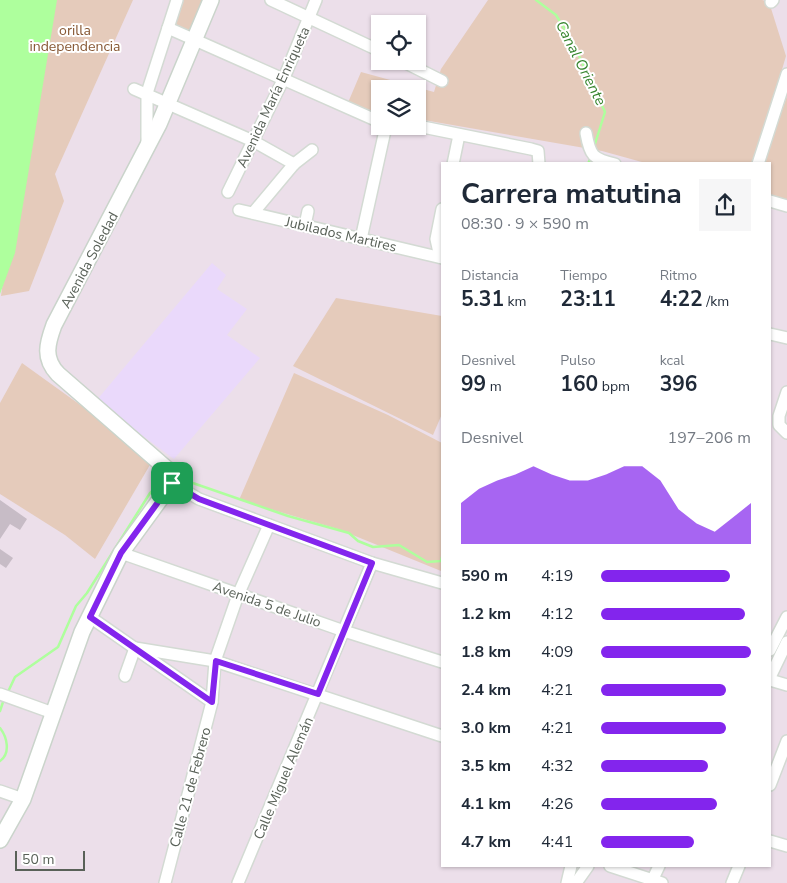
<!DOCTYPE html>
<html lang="es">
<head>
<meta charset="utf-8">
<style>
  :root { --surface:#fff; --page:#f6f6f7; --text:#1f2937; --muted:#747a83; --accent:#8325ed }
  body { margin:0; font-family:"Nunito Sans",sans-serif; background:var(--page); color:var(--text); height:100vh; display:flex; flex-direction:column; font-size:19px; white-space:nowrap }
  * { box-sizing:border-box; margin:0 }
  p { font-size:16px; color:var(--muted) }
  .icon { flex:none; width:28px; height:28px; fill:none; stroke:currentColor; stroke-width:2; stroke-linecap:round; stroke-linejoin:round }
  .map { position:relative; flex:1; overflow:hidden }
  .panel { position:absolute; left:441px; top:162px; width:330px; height:705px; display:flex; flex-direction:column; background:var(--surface); border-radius:0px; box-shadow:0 1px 4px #0004 }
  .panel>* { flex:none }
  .tools { position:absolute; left:371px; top:15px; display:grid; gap:10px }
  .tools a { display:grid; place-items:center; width:55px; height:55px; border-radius:0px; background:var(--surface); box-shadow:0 1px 4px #0004; font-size:25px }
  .scale { position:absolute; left:15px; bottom:12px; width:70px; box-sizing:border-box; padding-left:5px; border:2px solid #596158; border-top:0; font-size:14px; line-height:18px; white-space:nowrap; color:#596158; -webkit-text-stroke:4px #fff; paint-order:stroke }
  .pin { position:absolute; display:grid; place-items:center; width:42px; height:42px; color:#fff; margin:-21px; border-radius:10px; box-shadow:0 2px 8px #0006 }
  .round { display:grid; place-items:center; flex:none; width:52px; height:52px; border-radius:0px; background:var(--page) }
  .head { display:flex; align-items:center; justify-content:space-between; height:85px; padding:0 20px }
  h1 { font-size:28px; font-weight:700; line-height:38px }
  .metrics { display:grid; grid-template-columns:repeat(3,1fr); gap:8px; height:85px; padding:5px 20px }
  .metrics div { display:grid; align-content:center }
  .metrics b { font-size:21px; font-weight:700 }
  .metrics small { font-size:14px; font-weight:400 }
  .metrics p { font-size:14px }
  .chart { height:140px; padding:10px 20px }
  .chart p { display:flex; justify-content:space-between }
  .chart svg { width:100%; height:90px; margin-top:5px; fill:var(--accent); opacity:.7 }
  ul { padding:0 20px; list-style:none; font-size:16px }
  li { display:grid; grid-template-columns:80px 60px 1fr; align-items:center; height:38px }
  li i { height:12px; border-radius:6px; background:var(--accent) }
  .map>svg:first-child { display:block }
  .medical { fill:#ead9fb }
  .green { fill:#e5cbbb }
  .water { fill:#aeff9d }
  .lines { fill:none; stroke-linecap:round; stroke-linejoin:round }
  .stream { stroke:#aeff9d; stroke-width:2.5 }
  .building { fill:#c7bcc6 }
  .minor-casing { stroke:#d3dad3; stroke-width:14 }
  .secondary-casing { stroke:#cad4cb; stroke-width:18 }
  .minor { stroke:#fff; stroke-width:11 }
  .secondary { stroke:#fff; stroke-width:15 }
  .route-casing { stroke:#fff; stroke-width:10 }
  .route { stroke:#8325ed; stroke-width:6 }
  .labels { text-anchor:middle; stroke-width:4; stroke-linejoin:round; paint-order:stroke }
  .park-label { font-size:14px; fill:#865733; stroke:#fff }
  .street-label { font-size:14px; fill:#596158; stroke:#fff }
  .water-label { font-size:15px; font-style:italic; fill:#36852e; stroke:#fff }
</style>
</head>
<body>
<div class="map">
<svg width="787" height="883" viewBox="0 0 787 883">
  <rect width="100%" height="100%" fill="#ecdfea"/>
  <path class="medical" d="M212,263L226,275L217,289L247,309L227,335L260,358L174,459L96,401Z"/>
  <g class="green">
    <path d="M42,0H133L55,174L64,201L29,291L1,296Z"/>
    <path d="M182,0H206L193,34L172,26Z"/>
    <path d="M488,0H762L769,2L786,56L754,164H649L602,151L418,119V89H380V112L347,105L361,72L434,92L441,69Z"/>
    <path d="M787,96V201L770,197V164H763Z"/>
    <path d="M336,298L442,316V414L433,435L293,366Z"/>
    <path d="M22,363L154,458L95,559L65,535L0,494V403Z"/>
    <path d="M294,373L388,415L442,443L441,571L338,529L239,500Z"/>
  </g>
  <path class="water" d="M0,0H57L15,253L0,294Z"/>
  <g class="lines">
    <g class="stream">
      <path d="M536,0L556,15L573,43L605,112L594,147"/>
      <path d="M588,164L591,157"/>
      <path d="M177,479L187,481L288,516L349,533L358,541L373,547L399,545L427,562L441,561L442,557"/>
      <path d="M7,694L15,677L58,647L76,606L87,593L150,493L164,478"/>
      <path d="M0,711L4,699"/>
      <path d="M0,728C7,737 11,753 0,761"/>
    </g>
  </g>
  <g class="building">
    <path d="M0,500L27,519L20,530L10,524L0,539Z"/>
    <path d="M0,549L13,558L6,568L0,564Z"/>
  </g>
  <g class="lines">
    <g class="minor-casing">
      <g id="minor">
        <path d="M271,0L380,51"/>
        <path d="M771,2L773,0"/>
        <path d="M168,28L380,122"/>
        <path d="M402,61L442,81"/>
        <path d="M134,89L253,141L294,164"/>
        <path d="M418,126L531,149L538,151L539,164"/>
        <path d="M586,133C590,156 593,159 615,164"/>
        <path d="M147,145V93L177,0"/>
        <path d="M453,164L459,135"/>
        <path d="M758,164L787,74"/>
        <path d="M228,192L284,78L316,0"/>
        <path d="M770,201L787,206"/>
        <path d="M239,210L442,258"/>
        <path d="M253,213L294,164L312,150"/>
        <path d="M305,225L308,211"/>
        <path d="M361,239L386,126"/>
        <path d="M440,257L436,239L442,209"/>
        <path d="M770,334L787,338"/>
        <path d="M787,392L779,416V425L787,433"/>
        <path d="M172,483L199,499L372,563L442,583"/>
        <path d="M121,553L344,631L442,662"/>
        <path d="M90,617L212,702"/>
        <path d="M135,648L215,661L442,736"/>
        <path d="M770,650L787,617"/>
        <path d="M125,676L135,648"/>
        <path d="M770,677L787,642"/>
        <path d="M770,680L787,685"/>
        <path d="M0,694L53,713"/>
        <path d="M770,785L787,741"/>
        <path d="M0,791L23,799"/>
        <path d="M770,841L787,846"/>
        <path d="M610,866L662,883"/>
        <path d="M165,883L212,702L215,661L238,595L269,525"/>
        <path d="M238,883L372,563"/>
        <path d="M567,883L571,866"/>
        <path d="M576,883L588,866"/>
        <path d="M651,883L659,866"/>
        <path d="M732,883L739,866"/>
      </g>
    </g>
    <g class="secondary-casing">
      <path id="secondary" d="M0,840L23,799L82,632L121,553L172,483L167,469L58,374C43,358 47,344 54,325L159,124L211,0"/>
    </g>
    <use href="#minor" class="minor"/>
    <use href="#secondary" class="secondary"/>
  </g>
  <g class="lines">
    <g class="route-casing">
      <path id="route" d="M172,483L199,499L372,563L318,694L216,661L212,702L90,617L121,553Z"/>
    </g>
    <use href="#route" class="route"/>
  </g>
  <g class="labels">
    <g class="park-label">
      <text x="75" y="35">orilla<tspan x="75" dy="16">independencia</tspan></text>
    </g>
    <g class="street-label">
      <text transform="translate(273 97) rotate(-65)" y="5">Avenida María Enriqueta</text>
      <text transform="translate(341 234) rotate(13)" y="5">Jubilados Martires</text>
      <text transform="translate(89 260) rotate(-62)" y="5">Avenida Soledad</text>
      <text transform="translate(267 604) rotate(19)" y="5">Avenida 5 de Julio</text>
      <text transform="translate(283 778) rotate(-67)" y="5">Calle Miguel Alemán</text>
      <text transform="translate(190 787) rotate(-75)" y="5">Calle 21 de Febrero</text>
    </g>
    <g class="water-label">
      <text transform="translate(581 63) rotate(63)" y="5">Canal Oriente</text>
    </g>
  </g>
</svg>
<div class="tools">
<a><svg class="icon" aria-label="locate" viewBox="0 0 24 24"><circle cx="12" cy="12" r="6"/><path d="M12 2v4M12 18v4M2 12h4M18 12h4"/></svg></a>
<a><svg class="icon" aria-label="layers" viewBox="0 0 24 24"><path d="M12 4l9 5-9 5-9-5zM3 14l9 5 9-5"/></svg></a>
</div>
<div class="scale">50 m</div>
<div class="pin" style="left:172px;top:483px;background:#1e9e55"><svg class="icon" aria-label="arrive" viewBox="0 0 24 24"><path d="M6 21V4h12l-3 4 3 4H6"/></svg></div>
<section class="panel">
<div class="head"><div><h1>Carrera matutina</h1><p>08:30 · 9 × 590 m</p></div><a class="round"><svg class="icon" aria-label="share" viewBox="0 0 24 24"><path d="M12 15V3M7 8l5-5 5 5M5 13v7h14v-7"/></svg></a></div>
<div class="metrics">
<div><p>Distancia</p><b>5.31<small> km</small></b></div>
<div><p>Tiempo</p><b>23:11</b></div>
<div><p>Ritmo</p><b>4:22<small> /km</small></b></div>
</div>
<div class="metrics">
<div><p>Desnivel</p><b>99<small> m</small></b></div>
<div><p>Pulso</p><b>160<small> bpm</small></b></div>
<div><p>kcal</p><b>396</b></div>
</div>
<div class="chart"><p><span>Desnivel</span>197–206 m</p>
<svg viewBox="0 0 160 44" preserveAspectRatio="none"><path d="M0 44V24L10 17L20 13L30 10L40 6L50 10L60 13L70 13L80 10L90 6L100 6L110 13L120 27L130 34L140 38L150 31L160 24V44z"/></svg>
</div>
<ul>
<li><b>590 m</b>4:19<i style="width:86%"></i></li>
<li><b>1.2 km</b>4:12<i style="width:96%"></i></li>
<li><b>1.8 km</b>4:09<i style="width:100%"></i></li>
<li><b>2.4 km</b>4:21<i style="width:83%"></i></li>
<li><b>3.0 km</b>4:21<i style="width:83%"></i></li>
<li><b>3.5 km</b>4:32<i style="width:71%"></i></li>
<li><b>4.1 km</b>4:26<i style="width:77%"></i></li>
<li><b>4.7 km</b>4:41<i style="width:62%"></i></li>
</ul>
</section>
</div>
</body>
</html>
